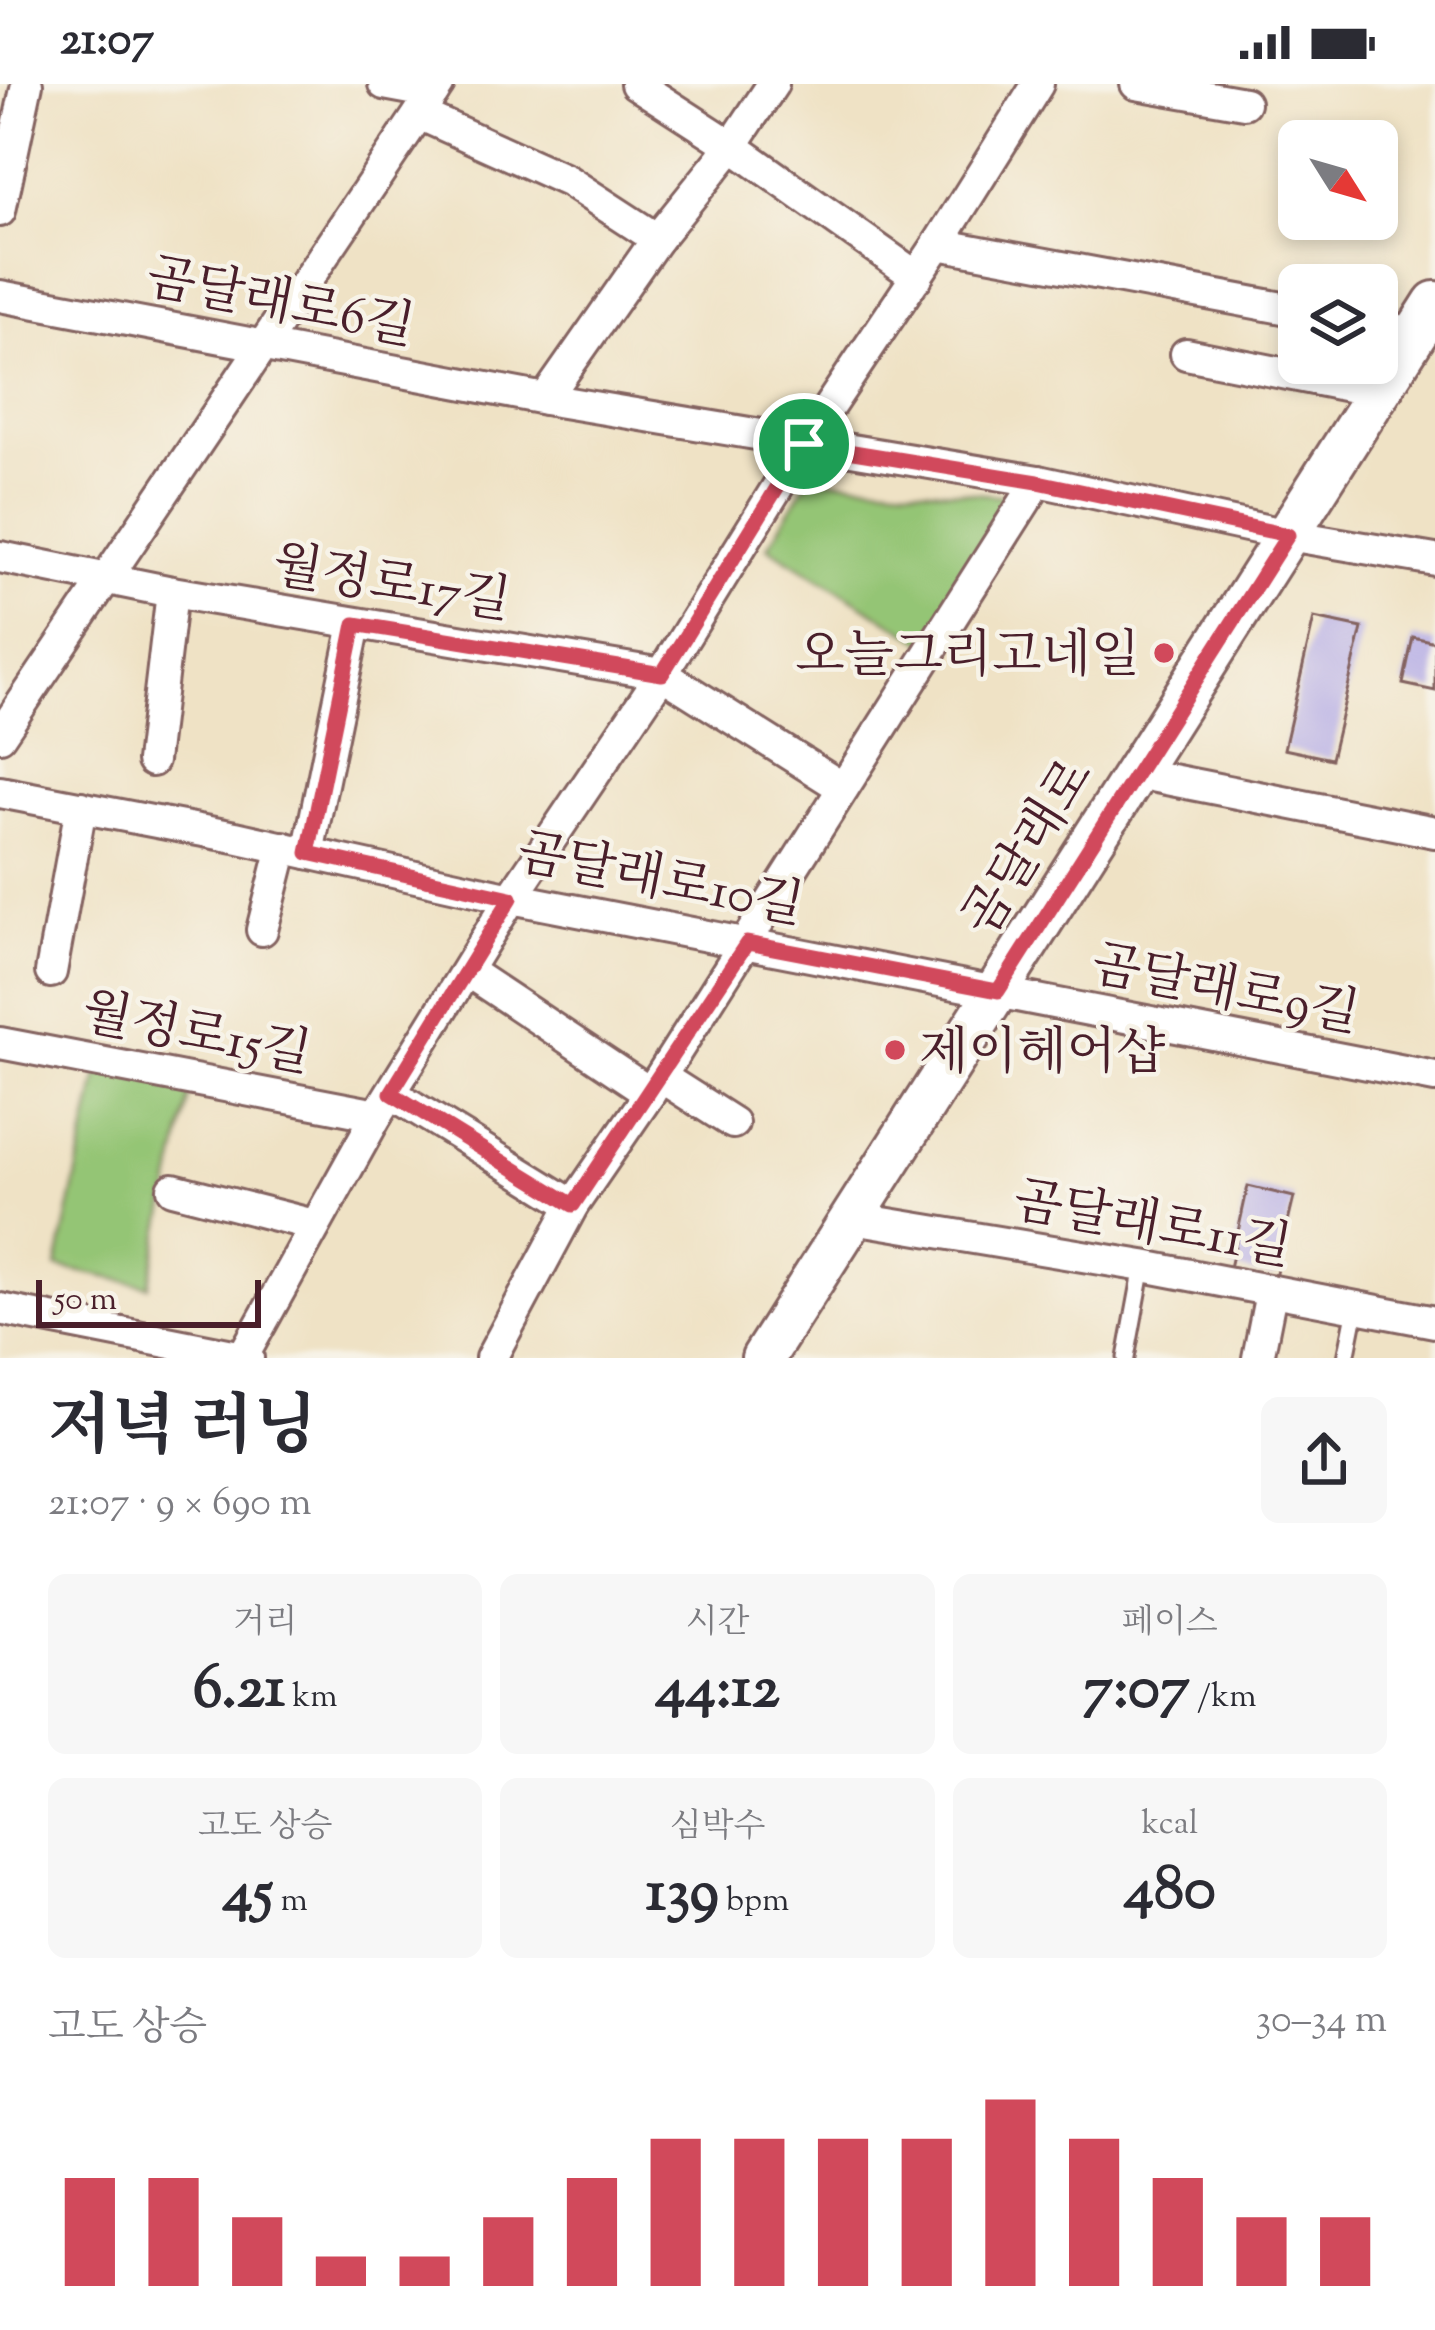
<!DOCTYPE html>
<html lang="ko">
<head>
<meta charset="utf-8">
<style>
  :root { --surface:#fff; --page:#f7f7f7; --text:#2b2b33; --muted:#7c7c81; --accent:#d1495b }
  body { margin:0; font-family:"Sorts Mill Goudy","Noto Serif KR",serif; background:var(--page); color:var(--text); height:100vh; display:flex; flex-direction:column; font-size:45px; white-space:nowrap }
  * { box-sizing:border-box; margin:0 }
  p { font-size:39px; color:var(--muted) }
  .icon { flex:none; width:66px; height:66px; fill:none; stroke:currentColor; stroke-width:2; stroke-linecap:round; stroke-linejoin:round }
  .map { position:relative; height:1274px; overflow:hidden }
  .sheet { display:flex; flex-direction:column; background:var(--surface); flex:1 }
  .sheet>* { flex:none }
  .needle { width:78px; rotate:127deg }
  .tools { position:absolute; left:1278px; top:36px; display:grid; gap:24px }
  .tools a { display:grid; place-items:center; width:120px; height:120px; border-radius:18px; background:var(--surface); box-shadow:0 6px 18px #0003; font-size:60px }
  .scale { position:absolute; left:36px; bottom:30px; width:225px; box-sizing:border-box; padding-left:12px; border:6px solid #4a1f2b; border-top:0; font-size:33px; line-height:42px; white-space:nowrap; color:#4a1f2b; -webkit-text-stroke:9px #f7f3e8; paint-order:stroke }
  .pin { position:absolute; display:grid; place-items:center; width:102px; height:102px; color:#fff; margin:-51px; border:6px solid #fff; border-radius:50%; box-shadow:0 3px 12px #0007 }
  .round { display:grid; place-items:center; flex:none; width:126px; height:126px; border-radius:18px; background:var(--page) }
  .overview { display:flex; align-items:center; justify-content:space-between; height:204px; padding:0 48px }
  h1 { font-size:66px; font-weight:700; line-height:90px }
  .metrics { display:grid; grid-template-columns:repeat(3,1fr); gap:18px; height:204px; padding:12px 48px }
  .metrics div { display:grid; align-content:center; border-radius:18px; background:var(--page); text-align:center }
  .metrics b { font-size:60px; font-weight:700 }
  .metrics small { font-size:33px; font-weight:400 }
  .metrics p { font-size:33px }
  .chart { height:336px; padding:24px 48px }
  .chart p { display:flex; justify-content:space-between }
  .chart svg { width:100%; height:216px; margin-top:12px; stroke:var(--accent); stroke-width:6 }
  .status { display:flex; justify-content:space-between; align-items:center; height:84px; padding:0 60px; background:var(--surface); direction:ltr }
  .status svg { height:33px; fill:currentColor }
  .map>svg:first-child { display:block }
  .green { fill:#94c575; stroke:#6f7250; stroke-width:3 }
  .building { fill:#b0a7e5 }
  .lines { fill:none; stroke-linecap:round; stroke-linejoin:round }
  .lane-casing { stroke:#846361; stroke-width:21 }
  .street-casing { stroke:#846361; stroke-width:36 }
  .secondary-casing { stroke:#846361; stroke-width:48 }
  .lane { stroke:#fff; stroke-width:15 }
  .street { stroke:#fff; stroke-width:30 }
  .secondary { stroke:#fff; stroke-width:42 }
  .route-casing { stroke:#fff; stroke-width:24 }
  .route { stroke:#d1495b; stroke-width:15 }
  .poi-dot { fill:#d1495b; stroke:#f7f3e8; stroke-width:4.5 }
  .labels { text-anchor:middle; stroke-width:9; stroke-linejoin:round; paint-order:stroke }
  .street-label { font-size:51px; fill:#4a1f2b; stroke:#f7f3e8 }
  .poi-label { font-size:51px; fill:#4a1f2b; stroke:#f7f3e8; text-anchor:end }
</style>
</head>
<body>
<div class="status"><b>21:07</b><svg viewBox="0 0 49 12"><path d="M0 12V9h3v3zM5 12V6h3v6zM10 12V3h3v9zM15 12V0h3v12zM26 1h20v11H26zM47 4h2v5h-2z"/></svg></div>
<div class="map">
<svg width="1435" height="1274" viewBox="0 0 1435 1274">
  <rect width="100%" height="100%" fill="#f7f3e8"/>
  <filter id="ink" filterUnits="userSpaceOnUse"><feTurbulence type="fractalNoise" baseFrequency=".00833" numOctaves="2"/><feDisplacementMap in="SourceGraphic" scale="24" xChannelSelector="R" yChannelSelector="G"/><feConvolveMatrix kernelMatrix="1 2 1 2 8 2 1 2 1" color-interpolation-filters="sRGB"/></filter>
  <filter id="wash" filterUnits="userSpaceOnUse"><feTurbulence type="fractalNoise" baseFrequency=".004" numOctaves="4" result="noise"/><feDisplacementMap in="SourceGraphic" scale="48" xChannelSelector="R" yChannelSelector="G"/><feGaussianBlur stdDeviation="2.7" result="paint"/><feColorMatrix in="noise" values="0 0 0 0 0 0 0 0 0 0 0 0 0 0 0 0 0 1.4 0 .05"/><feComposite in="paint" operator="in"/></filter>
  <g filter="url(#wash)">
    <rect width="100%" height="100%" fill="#efe2c5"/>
    <g class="green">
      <path d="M809,394L1017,413L927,560L768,463Z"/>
      <path d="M101,977L193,996L149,1202L57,1183Z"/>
    </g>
    <g id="blocks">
      <g class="building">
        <path d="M1314,534L1362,544L1331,675L1284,665Z"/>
        <path d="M1413,553L1435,558V607L1403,600Z"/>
        <path d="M1248,1102L1294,1113L1275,1193L1230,1184Z"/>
      </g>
    </g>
  </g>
  <g filter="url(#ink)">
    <use href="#blocks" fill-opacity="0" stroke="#846361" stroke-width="3"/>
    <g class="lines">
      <g class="lane-casing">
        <g id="lane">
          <path d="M1126,1274L1143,1182"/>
          <path d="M1346,1274L1356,1224"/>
        </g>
      </g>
      <g class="street-casing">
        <g id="street">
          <path d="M384,0L433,9"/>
          <path d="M636,0L732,62L917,193"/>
          <path d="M1136,0L1244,19"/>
          <path d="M419,30L568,97L657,155"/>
          <path d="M0,127L27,0"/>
          <path d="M938,160L1299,227"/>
          <path d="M0,212L545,315L1038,397L1288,451L1435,476"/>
          <path d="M1377,242L1416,249"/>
          <path d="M1186,270L1379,308"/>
          <path d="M545,315L657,155L732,62L773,0"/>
          <path d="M0,473L172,508L662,590L843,704"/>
          <path d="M0,652L439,0"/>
          <path d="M152,677L172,508"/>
          <path d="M1136,689L1435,748"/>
          <path d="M0,708L235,753L511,814L1435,993"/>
          <path d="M308,769L355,540"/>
          <path d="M262,846L283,763"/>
          <path d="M467,887L650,1009"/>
          <path d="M51,888L81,723"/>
          <path d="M0,959L377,1031"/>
          <path d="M661,993L733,1039"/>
          <path d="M391,1009L573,1121"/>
          <path d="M173,1105L314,1141"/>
          <path d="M853,1134L1143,1182L1435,1238"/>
          <path d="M0,1225L248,1274"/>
          <path d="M242,1274L377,1031L511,814L662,590L804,360L938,160L1038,0"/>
          <path d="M491,1274L573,1121L650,1009L1038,397"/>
          <path d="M1258,1274L1271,1209"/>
        </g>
      </g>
      <g class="secondary-casing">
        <path id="secondary" d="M763,1274L1435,219"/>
      </g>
      <use href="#lane" class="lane"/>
      <use href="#street" class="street"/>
      <use href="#secondary" class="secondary"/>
    </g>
  </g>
  <g class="lines" filter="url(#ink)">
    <g class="route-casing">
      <path id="route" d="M804,360L1038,398L1288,451L998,907L747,859L573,1121L391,1009L511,814L308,769L355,540L662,590Z"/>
    </g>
    <use href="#route" class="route"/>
  </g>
  <g class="poi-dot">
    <circle cx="1164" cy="569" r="12"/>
    <circle cx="895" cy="966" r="12"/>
  </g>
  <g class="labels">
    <g class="street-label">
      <text transform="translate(281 216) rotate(11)" y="18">곰달래로6길</text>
      <text transform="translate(392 497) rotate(9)" y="18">월정로17길</text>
      <text transform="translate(1026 762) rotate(-58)" y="18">곰달래로</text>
      <text transform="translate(661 793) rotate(11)" y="18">곰달래로10길</text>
      <text transform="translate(1226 903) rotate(11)" y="18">곰달래로9길</text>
      <text transform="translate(197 947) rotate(11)" y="18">월정로15길</text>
      <text transform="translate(1153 1138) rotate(10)" y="18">곰달래로11길</text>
    </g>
    <g class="poi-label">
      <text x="1140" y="587">오늘그리고네일</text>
      <text x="919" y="984" text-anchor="start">제이헤어샵</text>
    </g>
  </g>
</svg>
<div class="tools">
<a><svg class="needle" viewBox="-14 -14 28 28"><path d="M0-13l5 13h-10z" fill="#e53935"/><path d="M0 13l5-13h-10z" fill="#7c7c81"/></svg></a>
<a><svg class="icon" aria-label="layers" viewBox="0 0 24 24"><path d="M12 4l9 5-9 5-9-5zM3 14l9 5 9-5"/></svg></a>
</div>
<div class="scale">50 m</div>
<div class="pin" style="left:804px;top:360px;background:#1e9e55"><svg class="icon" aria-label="arrive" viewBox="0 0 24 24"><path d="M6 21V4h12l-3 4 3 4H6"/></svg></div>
</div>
<section class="sheet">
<div class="overview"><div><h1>저녁 러닝</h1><p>21:07 · 9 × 690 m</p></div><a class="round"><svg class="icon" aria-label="share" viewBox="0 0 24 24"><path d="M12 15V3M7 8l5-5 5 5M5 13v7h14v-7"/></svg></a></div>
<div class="metrics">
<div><p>거리</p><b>6.21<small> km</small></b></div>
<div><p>시간</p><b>44:12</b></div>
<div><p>페이스</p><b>7:07<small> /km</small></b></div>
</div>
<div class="metrics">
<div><p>고도 상승</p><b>45<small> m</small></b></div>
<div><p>심박수</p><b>139<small> bpm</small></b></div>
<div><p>kcal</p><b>480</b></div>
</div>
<div class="chart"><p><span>고도 상승</span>30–34 m</p>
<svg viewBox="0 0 160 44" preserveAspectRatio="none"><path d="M5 44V22M15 44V22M25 44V30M35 44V38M45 44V38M55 44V30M65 44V22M75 44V14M85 44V14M95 44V14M105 44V14M115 44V6M125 44V14M135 44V22M145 44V30M155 44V30"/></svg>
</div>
</section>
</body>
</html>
